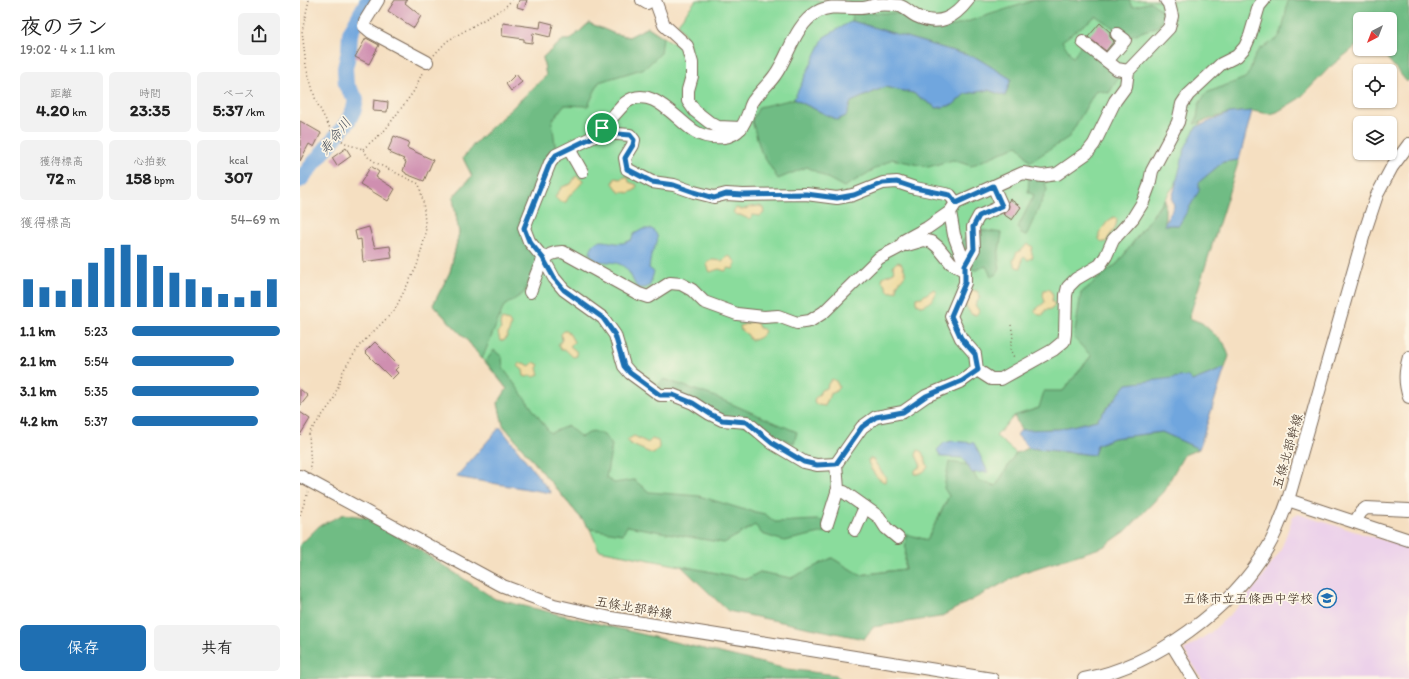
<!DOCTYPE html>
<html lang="ja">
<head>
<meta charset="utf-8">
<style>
  :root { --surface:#fff; --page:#f2f2f2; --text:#222; --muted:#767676; --accent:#1f6fb2 }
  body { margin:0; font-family:Itim,"Klee One",sans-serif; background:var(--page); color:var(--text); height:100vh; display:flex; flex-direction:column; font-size:15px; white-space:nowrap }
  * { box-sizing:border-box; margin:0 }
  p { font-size:13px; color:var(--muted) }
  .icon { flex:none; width:22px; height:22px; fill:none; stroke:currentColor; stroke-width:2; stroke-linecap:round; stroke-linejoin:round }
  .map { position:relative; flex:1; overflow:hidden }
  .sheet { display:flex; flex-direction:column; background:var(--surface); width:300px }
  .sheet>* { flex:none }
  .needle { width:26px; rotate:222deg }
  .controls { position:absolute; left:1053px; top:12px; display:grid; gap:8px }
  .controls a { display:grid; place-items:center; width:44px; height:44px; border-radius:6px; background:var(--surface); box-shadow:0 1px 3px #0004; font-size:20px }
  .pin { position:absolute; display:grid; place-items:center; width:34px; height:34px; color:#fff; margin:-17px; border:2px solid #fff; border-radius:50%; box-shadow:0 1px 4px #0007 }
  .round { display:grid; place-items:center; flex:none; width:42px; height:42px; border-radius:6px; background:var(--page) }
  .summary { display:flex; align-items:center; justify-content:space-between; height:68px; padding:0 20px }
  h1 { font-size:22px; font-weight:700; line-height:30px }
  .metrics { display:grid; grid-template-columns:repeat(3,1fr); gap:6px; height:68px; padding:4px 20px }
  .metrics div { display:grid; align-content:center; border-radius:6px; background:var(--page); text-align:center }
  .metrics b { font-size:17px; font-weight:700 }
  .metrics small { font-size:11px; font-weight:400 }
  .metrics p { font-size:11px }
  .chart { height:112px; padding:8px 20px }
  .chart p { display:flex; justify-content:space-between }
  .chart svg { width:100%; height:72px; margin-top:4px; stroke:var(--accent); stroke-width:6 }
  .cta { display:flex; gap:8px; margin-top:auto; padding:8px 20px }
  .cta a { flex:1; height:46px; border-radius:6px; background:var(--accent); color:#fff; font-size:16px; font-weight:700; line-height:46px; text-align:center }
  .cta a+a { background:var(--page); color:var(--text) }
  ul { padding:0 20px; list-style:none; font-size:13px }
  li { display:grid; grid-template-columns:64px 48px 1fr; align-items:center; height:30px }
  li i { height:10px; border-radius:5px; background:var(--accent) }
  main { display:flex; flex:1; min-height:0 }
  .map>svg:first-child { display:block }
  .built { fill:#ecd1ea }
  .green { fill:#8adc9c; stroke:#62835d }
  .forest { fill:#6fbc84; stroke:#557351 }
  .sand { fill:#eeda9e; stroke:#94825e }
  .water { fill:#6fa6de; stroke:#55687e }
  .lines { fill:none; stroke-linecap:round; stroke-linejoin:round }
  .river { stroke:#6fa6de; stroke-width:16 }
  .building { fill:#cf8fb0 }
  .minor-casing { stroke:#7c6957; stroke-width:14 }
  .path { stroke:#7c6957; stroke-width:1.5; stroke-dasharray:1 3; stroke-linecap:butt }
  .minor { stroke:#fff; stroke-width:12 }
  .route-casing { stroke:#fff; stroke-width:8 }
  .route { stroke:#1f6fb2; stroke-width:5 }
  .labels { text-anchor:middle; stroke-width:3.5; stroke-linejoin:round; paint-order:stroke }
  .street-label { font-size:13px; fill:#3b2a1e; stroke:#fcf5e5 }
  .poi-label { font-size:13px; fill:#3b2a1e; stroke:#fcf5e5; text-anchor:end }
  .water-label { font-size:14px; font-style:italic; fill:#4d5561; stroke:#fcf5e5 }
</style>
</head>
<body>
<main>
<section class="sheet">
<div class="summary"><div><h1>夜のラン</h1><p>19:02 · 4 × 1.1 km</p></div><a class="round"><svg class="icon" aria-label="share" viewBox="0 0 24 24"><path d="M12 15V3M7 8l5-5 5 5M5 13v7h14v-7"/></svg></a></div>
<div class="metrics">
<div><p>距離</p><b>4.20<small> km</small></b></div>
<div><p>時間</p><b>23:35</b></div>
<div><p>ペース</p><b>5:37<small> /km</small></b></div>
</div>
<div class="metrics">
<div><p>獲得標高</p><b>72<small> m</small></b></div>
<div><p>心拍数</p><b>158<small> bpm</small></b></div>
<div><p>kcal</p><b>307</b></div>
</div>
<div class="chart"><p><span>獲得標高</span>54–69 m</p>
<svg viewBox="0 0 160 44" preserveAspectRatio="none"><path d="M5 44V27M15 44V32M25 44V34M35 44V27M45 44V17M55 44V8M65 44V6M75 44V12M85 44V19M95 44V23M105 44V27M115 44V32M125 44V36M135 44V38M145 44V34M155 44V27"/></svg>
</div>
<ul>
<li><b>1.1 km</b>5:23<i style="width:100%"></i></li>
<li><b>2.1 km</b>5:54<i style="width:69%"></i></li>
<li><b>3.1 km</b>5:35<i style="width:86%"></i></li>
<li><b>4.2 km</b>5:37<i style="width:85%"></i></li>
</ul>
<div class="cta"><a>保存</a><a>共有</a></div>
</section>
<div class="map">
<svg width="1109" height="679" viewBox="0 0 1109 679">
  <rect width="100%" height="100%" fill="#fcf5e5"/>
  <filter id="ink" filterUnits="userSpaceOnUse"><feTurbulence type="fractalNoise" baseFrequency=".025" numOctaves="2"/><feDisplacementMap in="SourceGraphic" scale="8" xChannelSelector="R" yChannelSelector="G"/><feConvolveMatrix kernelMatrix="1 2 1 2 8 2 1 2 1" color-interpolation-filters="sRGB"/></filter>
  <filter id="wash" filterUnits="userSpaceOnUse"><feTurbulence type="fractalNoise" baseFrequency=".012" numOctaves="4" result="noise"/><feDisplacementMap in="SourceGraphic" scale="16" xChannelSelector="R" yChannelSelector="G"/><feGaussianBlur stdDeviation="0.9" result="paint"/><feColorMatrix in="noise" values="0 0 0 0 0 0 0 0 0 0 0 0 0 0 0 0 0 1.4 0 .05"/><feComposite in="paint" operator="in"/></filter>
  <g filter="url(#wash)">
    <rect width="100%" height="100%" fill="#f5dfc1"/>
    <path class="built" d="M998,514L1109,548V679H902L884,650L910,633L935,610L956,586L980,552L993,516Z"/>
    <path class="green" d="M396,0H1007L960,85L904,110L887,168L818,263L781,293L791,356L763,391L739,408L714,416L696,436L716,453L696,486L677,480L649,496L627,540L606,534L605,569L560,575L532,558L491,579L460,572L447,579L299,550L290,529L203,425L198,403L207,389L167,340L133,305L150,272L159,233L153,197L172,176L163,158L175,143L246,76L243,57L263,40H270L289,23L315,34L329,37L348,27L381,48L390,45L378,23Z"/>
    <g class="forest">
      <path d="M735,0H829L832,7L851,2L865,13L859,26L827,37L796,16L762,41L773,58L781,45L819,77L809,93L796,90L769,137L730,162L718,145L671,166L653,160L628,167L592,159L544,187L507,167L478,179L461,152L452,121L459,107L494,99L537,120L546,116L551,102L585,87L613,93L637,108L653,105L665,94L688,90L705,96L711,79L677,58L552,21L551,13H597L625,27L654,26Z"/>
      <path d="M988,0H1109V80L1107,82L1082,52L1076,49H1090V19H1060V43L1030,67L1000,98L977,112L970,114L952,111L930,113L894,124L897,118L899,104L906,93L945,78C952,71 951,61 957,53C961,46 971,44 977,39C984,33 986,9 988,0Z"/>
      <path d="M289,23L315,34L329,37L348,27L363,37L361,53L345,68L299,82L288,106L264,105L252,121L256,152L246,155L220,222L239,258L224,293L204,306L182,359L167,340L133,305L150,272L159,233L153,197L172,176L163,158L175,143L246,76L243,57L263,40H270Z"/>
      <path d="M939,160L889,318L902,323L924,343L929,356L925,368L892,381L827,384L797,420L760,429L721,430L714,416L739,408L744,391H763L791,356L774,338L781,293L818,263L865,199V225H879L899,182L923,162Z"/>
      <path d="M729,177L744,180L747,190L726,236L721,234L718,227L734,195L728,192Z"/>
      <path d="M679,230L702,233L698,257L700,268L696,275L691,276L686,266L676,270L669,268L659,241L676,235Z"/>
      <path d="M194,350L202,357L203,368L250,433L268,426L281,437L293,431L304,435L312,445L306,478L314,483L334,480L349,492L399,496L442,509L465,514L475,522L516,520L523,521L525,532L484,541L462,534L455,525L424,543L327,526L323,534L290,529L203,425L198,403L207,389L186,361Z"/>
      <path d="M364,379L413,396L497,432L494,443L422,417L356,387Z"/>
      <path d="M862,432L899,449L884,455L863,492L826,531L803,547L724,572L640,617L573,627L564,639L428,611L381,566L447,579L460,572L491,578L532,558L560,575L605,569L606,534L627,540L649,496L644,488L649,462L670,465L677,480L696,486L716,453L729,448L794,455L797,445L813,438Z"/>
      <path d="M44,514L70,518L195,599L487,669L536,675L540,679H0V545L19,526Z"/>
    </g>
    <g class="sand">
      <path d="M276,176L283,180C279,189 269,193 266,202H260L255,197L262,187L271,184Z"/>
      <path d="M325,177H328L329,182L337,185L335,190L328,193L323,191L320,193L313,183L315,178L320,179Z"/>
      <path d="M460,206L463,208L464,213L460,216L453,215L449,219L440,215H436L433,212L436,208L442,210L450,207Z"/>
      <path d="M814,217L817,219C816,231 811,232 806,242H802L799,239V233L808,221Z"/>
      <path d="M727,244L733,247L731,251L733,257L728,260L724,257L722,258L721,268L716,267L713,261L717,252L722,250Z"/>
      <path d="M429,256L433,259L436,263L433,269L429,268L425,271L419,269L410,272L407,265L408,261L413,260L422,261Z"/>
      <path d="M597,262L601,263L605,271V275L597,285V291L590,292L587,289L586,286L582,281L583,277L594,272L593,266Z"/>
      <path d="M634,289L636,292C635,299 628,304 621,306L616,303V298L622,297Z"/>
      <path d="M749,289L753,295L752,301L755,305L752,309L745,310L743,315H739L734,311L745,302L743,296L744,290Z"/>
      <path d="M671,290L677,291L680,297L675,305L679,311L676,315L671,314L664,303Z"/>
      <path d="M202,319L209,321L211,325C209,331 208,335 205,340L200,341L198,332L201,329L200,324Z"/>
      <path d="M453,321L457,323L459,328L463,329L465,331C462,337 456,340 450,340L448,335L441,330L440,326Z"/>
      <path d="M264,331H268L274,342L270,346L276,351L277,356L273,357L266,350H261L258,345L262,340L261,334Z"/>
      <path d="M234,362L239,365L237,368L239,375L234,377L231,375L227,377L224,376L223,370L218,366L219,364L224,363L230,366Z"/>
      <path d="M532,379L536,381L539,387L535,392L530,394L525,406L518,405L514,402L515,398L519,395L521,390L527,388L528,384Z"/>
      <path d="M334,436L348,443L352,439L358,441C360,447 359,450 353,454L330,444L327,440Z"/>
      <path d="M618,450L622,452L628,467C624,472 621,474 615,474V470L621,466L616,455Z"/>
      <path d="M572,458L586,478L585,482C577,480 569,468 568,460Z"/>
    </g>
    <g class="water">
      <path d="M552,21L677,58L711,79L705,96L688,90L665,94L653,105L637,108L613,93L585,87L551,102L546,116L537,120L494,99L524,37Z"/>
      <path d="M952,111L939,160L923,162L899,182V191L879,225H864L874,206L872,199L885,148L896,127L930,113Z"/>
      <path d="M343,229H352C363,239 355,244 351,255C350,259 350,264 349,268L354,272L350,285L346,288H338C334,284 333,279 330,274C322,260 311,263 297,261L290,254C293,232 310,245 322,243C325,243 328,241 331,240L334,234Z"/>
      <path d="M925,368L899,449L862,432L813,438L797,445L794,455L729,448L717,435L721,430L759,429L797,420L827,384L887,376L892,381Z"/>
      <path d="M200,427L251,493L156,477Z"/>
      <path d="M652,441L674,443L688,472L672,473L663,458L641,457L637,450L644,443Z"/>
    </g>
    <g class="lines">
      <path class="river" d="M0,180L47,123L54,109L56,99L46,85L45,68L49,51L50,33L68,0"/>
    </g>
    <g id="blocks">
      <g class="building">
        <path d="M95,0H107L105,3L121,16L114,28L88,11Z"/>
        <path d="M219,0H227L224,9L217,7Z"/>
        <path d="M241,21L253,24L250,37L233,33L232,43L224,42V39L202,36L203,23L240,28Z"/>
        <path d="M800,23L810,32V37L814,41L806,51L788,37Z"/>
        <path d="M66,38L79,45L69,64L55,57Z"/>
        <path d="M216,74L222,82L211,91L206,84Z"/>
        <path d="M74,100L88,102L87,112L73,111Z"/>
        <path d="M0,121L21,133L14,147L9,144L0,161Z"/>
        <path d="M94,136L109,142L107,148L133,160L124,181L106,174V173L103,171L106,162L103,160L104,159L90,153L91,151L88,150Z"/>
        <path d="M46,148L51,156L37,166L32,158Z"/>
        <path d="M71,166L79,172L76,177L95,189L88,201L60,184Z"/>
        <path d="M710,199L721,207L712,220L703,214L708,210L709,206L708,202Z"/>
        <path d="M69,227L75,248L90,246L92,258L63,262L61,239L57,240L55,231Z"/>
        <path d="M75,342L99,366L95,370L98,373L92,379L65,352Z"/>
        <path d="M0,389L8,396L0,406Z"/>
        <path d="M0,412L10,419L0,435Z"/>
      </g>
    </g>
  </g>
  <g filter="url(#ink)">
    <use href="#blocks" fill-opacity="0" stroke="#7c6957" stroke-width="1"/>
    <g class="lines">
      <g class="minor-casing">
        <g id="minor">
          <path d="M78,0L65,21L64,26L71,32L127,62"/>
          <path d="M342,0L347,3L351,0"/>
          <path d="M355,0L364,25L387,46L392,63V76L388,90V101L395,111L409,122L418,127L441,128"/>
          <path d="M783,42L817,69L828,71"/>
          <path d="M807,61L825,40L817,34"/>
          <path d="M302,128L306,133L330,135L334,140L333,145L325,158L327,169L352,182L374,185L394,192L414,197L426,194L443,195L506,194L537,198L553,195L583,183L597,182L615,188L650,195L656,203"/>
          <path d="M269,149L282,172"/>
          <path d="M607,245L624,240L632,242L638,247L651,263L665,271"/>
          <path d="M665,265L674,249L673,227L679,216L702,206L693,186"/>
          <path d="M230,292C237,274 240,251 263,252L339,294L348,297L370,283L381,284L392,290L404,302L437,314L464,317L478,316L497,323L510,321L524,312L579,258L600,247L605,240L627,228L650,212"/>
          <path d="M1109,357C1105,371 1104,382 1109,397"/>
          <path d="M677,370L691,379H701L753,350L764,341L765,334L766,295L768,287L776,279L800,265L806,256L813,240L833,218L843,202L849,186L852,171L878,122L882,104L888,95L921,64L937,56L945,47L950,36L959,6L964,0"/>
          <path d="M536,464L517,465L504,462L472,443L447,422L422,420L410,414L393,403L373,395H360L330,373L324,366L315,335L303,318L264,290L254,278L243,258L229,241L224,228L250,163L256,155L295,136L325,103C351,83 375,119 394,131C403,137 414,138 424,137C439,135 444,125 449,111C450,108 451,103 454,100C460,91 469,84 475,75C490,54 494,26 517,12C531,4 546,9 561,8C566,8 571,6 576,5C583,4 594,5 600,6C606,8 610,13 616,16C639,27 654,18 668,0"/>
          <path d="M0,476L203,586L254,605L311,618L692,679"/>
          <path d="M537,492H544L579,517L586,528L598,538"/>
          <path d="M988,500L1109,540"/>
          <path d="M1055,522L1061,512L1066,508L1109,510"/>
          <path d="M527,524L538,489L536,464L562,427L576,417L603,412L626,396L662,381L677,370L675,354L661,338L651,316L665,283V265L654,235L650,212L656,203L723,173L742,176L757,174L787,153L794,144L815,101L826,86L828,71L869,28L872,16L869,4L866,0"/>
          <path d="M555,530L565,507"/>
          <path d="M871,643L893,679"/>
          <path d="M784,679C854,666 932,609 968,547C977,532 982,516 988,500L1064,234L1077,195L1092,167L1109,144"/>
        </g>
      </g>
      <g class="path">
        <path d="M9,0L2,31L6,66L16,101L34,136L49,145L63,149L68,157L80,165L119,184L123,201L126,233L117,266L94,311L60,345L43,371L33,401L9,433L11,470"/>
        <path d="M134,55L147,41L204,8L212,0"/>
        <path d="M63,149L85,130L114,91L123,71"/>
        <path d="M711,325L713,336L710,350L715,359"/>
        <path d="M0,515L8,492"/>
      </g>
      <use href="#minor" class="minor"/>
    </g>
  </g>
  <g class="lines" filter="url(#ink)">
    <g class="route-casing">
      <path id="route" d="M302,128L306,133L330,135L334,140L333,145L325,158L327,169L352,182L374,185L394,192L414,198L426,194L443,195L506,194L537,198L554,195L583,183L597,182L615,188L650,195L656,203L693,186L702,206L679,216L673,227L674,249L665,265V283L651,316L661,338L675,354L678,370L662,381L626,396L603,412L576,417L562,427L536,464L517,465L504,462L472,443L447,422L422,420L410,414L393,403L373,395H360L330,373L324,366L315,335L303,318L264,290L254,278L243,258L229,241L224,228L250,163L256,155L295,136Z"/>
    </g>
    <use href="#route" class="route"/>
  </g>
  <defs>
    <g id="school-ring" transform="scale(1)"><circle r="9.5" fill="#fcf5e5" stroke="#1f6fb2" stroke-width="1.5"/><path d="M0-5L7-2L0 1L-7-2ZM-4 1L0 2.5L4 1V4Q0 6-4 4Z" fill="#1f6fb2"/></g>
  </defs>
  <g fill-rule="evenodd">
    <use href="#school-ring" x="1027" y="598"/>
  </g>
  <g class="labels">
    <g class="street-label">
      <text transform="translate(987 451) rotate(-74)" y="5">五條北部幹線</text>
      <text transform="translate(334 607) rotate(10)" y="5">五條北部幹線</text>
    </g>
    <g class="poi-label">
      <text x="1013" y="603">五條市立五條西中学校</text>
    </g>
    <g class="water-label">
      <text transform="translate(35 136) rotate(-53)" y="5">寿命川</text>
    </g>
  </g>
</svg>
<div class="controls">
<a><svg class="needle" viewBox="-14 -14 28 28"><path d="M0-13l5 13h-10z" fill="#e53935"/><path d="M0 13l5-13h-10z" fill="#767676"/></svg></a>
<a><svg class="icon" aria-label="locate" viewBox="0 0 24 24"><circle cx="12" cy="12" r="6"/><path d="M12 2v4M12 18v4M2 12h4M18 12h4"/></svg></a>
<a><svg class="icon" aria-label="layers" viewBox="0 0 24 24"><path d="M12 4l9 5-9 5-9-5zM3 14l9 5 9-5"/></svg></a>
</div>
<div class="pin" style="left:302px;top:128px;background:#1e9e55"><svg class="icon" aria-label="arrive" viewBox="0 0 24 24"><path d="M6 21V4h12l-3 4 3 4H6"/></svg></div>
</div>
</main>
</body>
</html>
